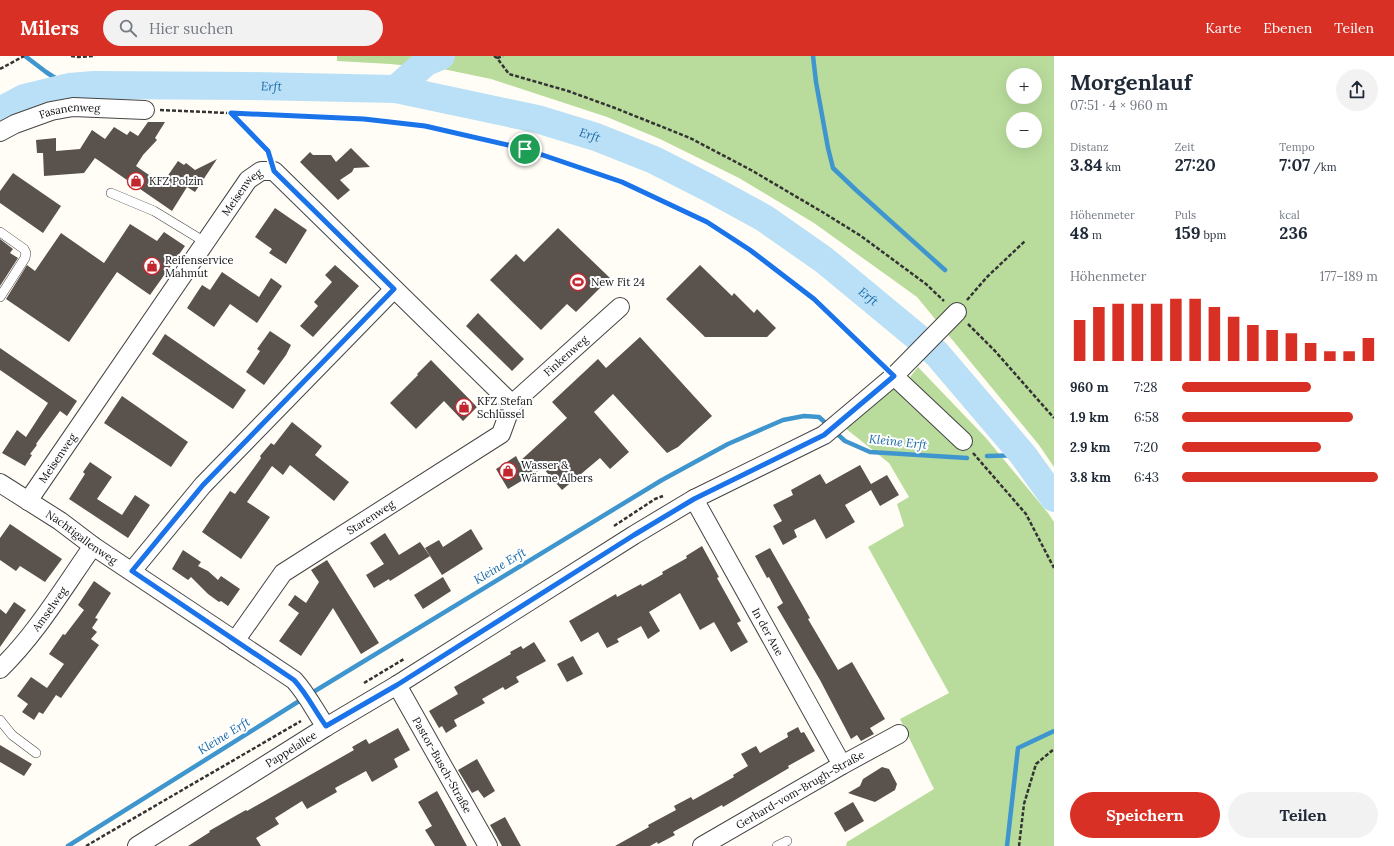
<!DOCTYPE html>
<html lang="de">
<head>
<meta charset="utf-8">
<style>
  :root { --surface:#fff; --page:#f2f2f3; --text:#1f2937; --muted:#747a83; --accent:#d93025 }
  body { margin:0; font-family:Lora,serif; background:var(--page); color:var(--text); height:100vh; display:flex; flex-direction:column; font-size:15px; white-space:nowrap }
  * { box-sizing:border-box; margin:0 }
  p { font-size:13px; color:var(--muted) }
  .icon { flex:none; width:22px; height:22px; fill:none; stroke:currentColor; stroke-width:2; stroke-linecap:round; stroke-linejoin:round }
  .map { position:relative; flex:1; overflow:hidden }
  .drawer { display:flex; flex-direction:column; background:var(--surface); width:340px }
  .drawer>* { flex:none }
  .buttons { position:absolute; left:1006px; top:12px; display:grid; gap:8px }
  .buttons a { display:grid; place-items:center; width:36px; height:36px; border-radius:50%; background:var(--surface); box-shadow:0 4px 16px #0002; font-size:20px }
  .pin { position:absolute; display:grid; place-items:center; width:34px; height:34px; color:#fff; margin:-17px; border:2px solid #fff; border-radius:50%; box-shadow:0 1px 4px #0007 }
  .round { display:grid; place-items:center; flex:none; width:42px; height:42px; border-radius:21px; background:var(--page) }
  .headline { display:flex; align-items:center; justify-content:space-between; height:68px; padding:0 16px }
  h1 { font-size:22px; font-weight:800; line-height:30px }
  .stats { display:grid; grid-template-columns:repeat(3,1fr); gap:6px; height:68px; padding:4px 16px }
  .stats div { display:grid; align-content:center }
  .stats b { font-size:17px; font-weight:800 }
  .stats small { font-size:11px; font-weight:400 }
  .stats p { font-size:11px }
  .chart { height:112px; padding:8px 16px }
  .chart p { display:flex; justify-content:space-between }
  .chart svg { width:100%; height:72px; margin-top:4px; stroke:var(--accent); stroke-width:6 }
  .cta { display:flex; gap:8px; margin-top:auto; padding:8px 16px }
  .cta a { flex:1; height:46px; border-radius:24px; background:var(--accent); color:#fff; font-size:16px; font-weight:800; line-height:46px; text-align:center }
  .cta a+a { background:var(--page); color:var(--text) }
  ul { padding:0 16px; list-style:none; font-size:13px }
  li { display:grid; grid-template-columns:64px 48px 1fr; align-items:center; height:30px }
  li i { height:10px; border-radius:5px; background:var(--accent) }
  header { display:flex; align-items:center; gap:24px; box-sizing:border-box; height:56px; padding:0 20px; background:var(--accent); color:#fff }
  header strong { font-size:19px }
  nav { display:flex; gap:22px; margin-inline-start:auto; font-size:14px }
  .search { width:280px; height:36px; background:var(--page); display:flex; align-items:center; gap:10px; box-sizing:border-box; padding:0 14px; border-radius:22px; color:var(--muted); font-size:15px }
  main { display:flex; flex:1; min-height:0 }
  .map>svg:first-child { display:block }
  .forest { fill:#b9dc9c; fill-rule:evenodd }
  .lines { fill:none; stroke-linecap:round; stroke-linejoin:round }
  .stream { stroke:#3f96cf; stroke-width:4.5 }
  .river { stroke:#b9e0f7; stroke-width:28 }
  .building { fill:#5a524d }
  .lane-casing { stroke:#444; stroke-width:10 }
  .street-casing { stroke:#444; stroke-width:20 }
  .path { stroke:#333; stroke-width:2.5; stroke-dasharray:4 2; stroke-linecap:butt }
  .lane { stroke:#fff; stroke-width:9 }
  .street { stroke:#fff; stroke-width:18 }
  .route-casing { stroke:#fff; stroke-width:8 }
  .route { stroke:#1a73e8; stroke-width:5 }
  .labels { text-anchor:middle; stroke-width:4; stroke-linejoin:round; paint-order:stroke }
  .street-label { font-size:11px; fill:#111; stroke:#fff }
  .poi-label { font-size:11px; fill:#111; stroke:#fff; text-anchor:start }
  .water-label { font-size:12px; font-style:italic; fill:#1768a6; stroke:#fff }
</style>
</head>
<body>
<header>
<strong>Milers</strong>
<div class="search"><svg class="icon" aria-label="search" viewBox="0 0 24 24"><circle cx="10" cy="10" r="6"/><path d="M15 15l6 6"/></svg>Hier suchen</div>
<nav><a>Karte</a><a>Ebenen</a><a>Teilen</a></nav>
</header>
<main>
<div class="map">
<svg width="1054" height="790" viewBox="0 0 1054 790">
  <rect width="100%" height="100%" fill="#fffdf5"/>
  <g class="forest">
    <path d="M337,0H1054V411L1039,389L917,241L814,167L739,122L660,83L607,61L491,23L443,13L390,8L337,5ZM1013,19H1035V41H1013ZM1013,63H1035V85H1013Z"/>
    <path d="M918,311L986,382L1048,457L1054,466V790H846L847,786L934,733L900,663L949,637L868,491L904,470L897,448L909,441L889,407L845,372L889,335L903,330Z"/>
  </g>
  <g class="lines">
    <g class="stream">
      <path d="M25,0L46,16L69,31"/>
      <path d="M813,0L816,26L828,92L833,112L856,134L945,214"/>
      <path d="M834,375L845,385L870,396L967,402"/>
      <path d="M987,400L1023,399"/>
      <path d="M310,638L662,424L728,388L783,364L804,360L819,361L829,370"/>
      <path d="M68,790L304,642"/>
      <path d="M1007,790L1018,692L1054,675"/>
    </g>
    <g class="river">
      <path d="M396,33L426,6L441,0"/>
      <path id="s1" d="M0,55L24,42L69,31L94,29L249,30L396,33L537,63L596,81L654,104L709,132L764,162L824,204L916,280L937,298L1023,399L1054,442"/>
    </g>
  </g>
  <g class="building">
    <path d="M148,66H165L155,82L157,84L143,99L136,110L162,128L178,105L184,109L186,107L195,114L217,103L195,136L187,131L172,155L95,102L84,117L44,120L43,97H37L36,84L56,82V95L80,93L92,74L105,83L114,71L127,79L130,75L138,80Z"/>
    <path d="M351,92L370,111L354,112L352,116L340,124L350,134L338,144L300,106L310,96L313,99H331L336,106Z"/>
    <path d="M13,117L61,150L43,177L0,147V135Z"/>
    <path d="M275,152L307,174L286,208L269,197L272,193L255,181Z"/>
    <path d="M130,168L157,185L164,176L185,190L150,239L117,216L69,286L6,243L27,209L35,215L61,177L104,207Z"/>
    <path d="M558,172L610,222L576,256L567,248L541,274L490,224L516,198L524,206Z"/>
    <path d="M0,183L13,193L10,197L18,202L0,230Z"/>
    <path d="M335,209L359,230L313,281L300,270L318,250L314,246L332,226L325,219Z"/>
    <path d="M700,209L732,240L734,237L754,257L757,253L776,272L767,281H705L666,243Z"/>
    <path d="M222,216L259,241L271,222L282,230L257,267L230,248L214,271L187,252L202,229L210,234Z"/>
    <path d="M478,257L524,303L512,315L466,270Z"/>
    <path d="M270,275L291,289L286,299L264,329L246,316L260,295L257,293Z"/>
    <path d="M165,278L246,334L233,353L152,298Z"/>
    <path d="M640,281L712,360L678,391L667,397L613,338L594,356L629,396L610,413L600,402L562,434L543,412L508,433L496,413L516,400L519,406L567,362L552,346L598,303L606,312Z"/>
    <path d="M0,292L77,345L67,360L60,355L36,388L37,389L30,398L32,399L25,410L2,397L17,374L26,381L48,347L0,314Z"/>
    <path d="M431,304L477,351L463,365L444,345L416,373L390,347L418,319L417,318Z"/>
    <path d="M122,340L188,386L171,411L104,367Z"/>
    <path d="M292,366L322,390L315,399L349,426L334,445L290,409L283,419L272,410L247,446L270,461L241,503L202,476L230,435L235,438L261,402L260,400L271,387L274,389Z"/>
    <path d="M90,406L112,421L97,443L122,459L135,439L150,449L128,482L69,443L85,418L83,416Z"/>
    <path d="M860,409L871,428L887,419L899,439L880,450L871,434L845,449L855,466L826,483L815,463L794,474L797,481L783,489L773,470L782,465L773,449L793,439L791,434L820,418L826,428Z"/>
    <path d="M10,468L62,503L45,526L20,510L16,515L0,504V482Z"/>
    <path d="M471,473L483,493L442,519L425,492L439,484L443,491Z"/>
    <path d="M385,477L399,499L420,486L430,500L390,525L389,523L374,532L366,519L384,508L370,487Z"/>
    <path d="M702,490L719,521L717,522L741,565L737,567L748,586L731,596L714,566L700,574L680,537L649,556L660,575L648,583L641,570L617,583L619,586L607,592L598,576L581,586L569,565L616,538L617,541L641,528L642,530L663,518L662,516L687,502L686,500Z"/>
    <path d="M770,492L810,562L808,563L838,614L852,606L885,663L870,672L874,678L861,685L857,679L851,683L820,624L777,551L783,547L769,521L767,522L755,500Z"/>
    <path d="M183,494L201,506L198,510L208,515L218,524L221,520L240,533L228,550L221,545L219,546L208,538L191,521L188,524L172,513Z"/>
    <path d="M327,504L379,587L361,598L333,552L301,600L279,585L299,557L288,549L295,539L306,547L319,526L311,514Z"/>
    <path d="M443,521L451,535L423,553L414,539Z"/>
    <path d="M94,525L111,537L95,562L98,563L92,572L97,576L91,583L99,589L61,642L56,639L43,658L39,656L34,664L22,656L28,648L17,640L31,621L47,632L64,608L49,598L63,578L65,579L84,554L78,549Z"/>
    <path d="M14,546L26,554L0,591V553L6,558Z"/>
    <path d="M534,586L546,605L516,621L519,626L505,634L503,631L482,643L485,647L454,664L457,670L446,677L442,670L439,672L429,655L458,638L454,631L511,598L510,596L521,590L523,593Z"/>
    <path d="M573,600L583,618L567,626L557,608Z"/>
    <path d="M798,671L801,677L804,676L815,695L788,710L789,712L723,751L722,749L673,776L675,779L658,788L657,786L650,790H615L649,771L648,769L676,754L674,750L691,741L693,744L734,721L733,719L748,710L741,698L756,690L760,697L788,681L787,677Z"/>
    <path d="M398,672L410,694L394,703L398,711L372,726L366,715L335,732L337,736L307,753L302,745L275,762L279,768L256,782L261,790H188L210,776L209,775L237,759L246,754L247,755L354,694L352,691L366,683L369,688Z"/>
    <path d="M0,689L32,708L24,720L0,706Z"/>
    <path d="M477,703L495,735L484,742L478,734L472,737L458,714Z"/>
    <path d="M882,711L889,713L897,728L895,734L875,746L848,737L860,730L863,723Z"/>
    <path d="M437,735L467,790H435L425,774L432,770L418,746Z"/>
    <path d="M853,746L864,765L845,776L834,757Z"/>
    <path d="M505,761L521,790H502L490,769Z"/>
  </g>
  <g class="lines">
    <g class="lane-casing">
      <g id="lane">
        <path d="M111,137L154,155L205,186"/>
        <path d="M0,176L24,193L26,197L25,202L0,241"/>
        <path d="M0,664L12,679L36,697"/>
        <path d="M777,790L787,785"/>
      </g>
    </g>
    <g class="street-casing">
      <g id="street">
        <path id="s2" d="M0,76L15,68L51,55L73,51L145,54"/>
        <path d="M894,320L963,385"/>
        <path id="s3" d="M0,427L60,465L93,490L294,624C307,638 315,655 326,671"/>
        <path id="s4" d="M694,443L842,709"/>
        <path id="s5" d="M28,445L248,124L261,115H274L512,348"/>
        <path d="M132,515L203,429L394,233"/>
        <path id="s6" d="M235,585L283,517L501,378L512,348L620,251"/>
        <path id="s7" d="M0,613C37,577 64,531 93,490"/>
        <path id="s8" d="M397,629L488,790"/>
        <path id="s9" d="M137,790L326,671L397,629L634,479L694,443L824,379L894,320L957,256"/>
        <path id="s10" d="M702,790L842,709L899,678"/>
      </g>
    </g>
    <g class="path">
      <path d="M71,0L78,1L95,0"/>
      <path d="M494,0L497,2L509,18L568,35L615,52L690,82L751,114L824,157L861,180L926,228L944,245"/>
      <path d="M497,2L503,0"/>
      <path d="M0,13L24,0"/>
      <path d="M160,54L364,63L425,70L525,93L622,126L707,166L750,194L814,243L882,309"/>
      <path d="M231,58L268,95L269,100"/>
      <path d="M967,244L987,221L1025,185"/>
      <path d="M968,268L995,295L1054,362"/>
      <path d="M973,397L1026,458L1054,512"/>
      <path d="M614,470L655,443L663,440"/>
      <path d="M364,627L404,603"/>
      <path d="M86,790L301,665"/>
      <path d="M1019,790L1024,748L1036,708L1054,693"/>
    </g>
    <use href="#lane" class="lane"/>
    <use href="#street" class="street"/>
  </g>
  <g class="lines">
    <g class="route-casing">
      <path id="route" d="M231,57L364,63L425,70L525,93L622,126L707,166L750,194L814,243L894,320L824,379L694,443L634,479L397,629L326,670C315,655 307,638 294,624L132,515L203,429L394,233L274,115L268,95Z"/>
    </g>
    <use href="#route" class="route"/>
  </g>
  <defs>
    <g id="shop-ring" transform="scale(0.9)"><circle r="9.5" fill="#fff" stroke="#c4262e" stroke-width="1.5"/><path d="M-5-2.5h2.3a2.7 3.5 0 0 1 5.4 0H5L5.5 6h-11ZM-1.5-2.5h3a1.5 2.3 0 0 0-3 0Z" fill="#c4262e"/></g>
    <g id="stadium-ring" transform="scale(0.9)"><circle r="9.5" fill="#fff" stroke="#c4262e" stroke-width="1.5"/><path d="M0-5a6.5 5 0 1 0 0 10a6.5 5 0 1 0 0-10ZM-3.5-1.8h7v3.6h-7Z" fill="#c4262e"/></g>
  </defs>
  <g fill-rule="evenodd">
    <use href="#shop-ring" x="136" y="125"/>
    <use href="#shop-ring" x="152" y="210"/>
    <use href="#stadium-ring" x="578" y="226"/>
    <use href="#shop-ring" x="464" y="351"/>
    <use href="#shop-ring" x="508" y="415"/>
  </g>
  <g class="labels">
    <g class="street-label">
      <text dy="4" stroke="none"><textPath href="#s2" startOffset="74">Fasanenweg</textPath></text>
      <text dy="4" stroke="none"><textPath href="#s5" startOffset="376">Meisenweg</textPath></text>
      <text dy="4" stroke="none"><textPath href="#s6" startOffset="446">Finkenweg</textPath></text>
      <text dy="4" stroke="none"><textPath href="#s5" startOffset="52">Meisenweg</textPath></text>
      <text dy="4" stroke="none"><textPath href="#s6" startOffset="187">Starenweg</textPath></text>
      <text dy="4" stroke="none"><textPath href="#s3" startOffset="98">Nachtigallenweg</textPath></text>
      <text dy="4" stroke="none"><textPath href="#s7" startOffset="78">Amselweg</textPath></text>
      <text dy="4" stroke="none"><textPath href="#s4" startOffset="152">In der Aue</textPath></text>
      <text dy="4" stroke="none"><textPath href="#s9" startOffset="182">Pappelallee</textPath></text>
      <text dy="4" stroke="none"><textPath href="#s8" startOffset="92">Pastor-Busch-Straße</textPath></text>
      <text dy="4" stroke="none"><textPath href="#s10" startOffset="113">Gerhard-vom-Brugh-Straße</textPath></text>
    </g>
    <g class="poi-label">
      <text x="149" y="129">KFZ Polzin</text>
      <text x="165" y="208">Reifenservice<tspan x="165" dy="13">Mahmut</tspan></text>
      <text x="591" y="230">New Fit 24</text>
      <text x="477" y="349">KFZ Stefan<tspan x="477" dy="13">Schlüssel</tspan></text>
      <text x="521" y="413">Wasser &amp;<tspan x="521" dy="13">Wärme Albers</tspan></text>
    </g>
    <g class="water-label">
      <text dy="4" stroke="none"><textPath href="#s1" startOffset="276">Erft</textPath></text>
      <text dy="4" stroke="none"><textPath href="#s1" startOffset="600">Erft</textPath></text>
      <text dy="4" stroke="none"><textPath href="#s1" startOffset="924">Erft</textPath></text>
      <text transform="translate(898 386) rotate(6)" y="4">Kleine Erft</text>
      <text transform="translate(500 510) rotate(-31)" y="4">Kleine Erft</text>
      <text transform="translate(224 680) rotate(-32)" y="4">Kleine Erft</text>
    </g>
  </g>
</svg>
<div class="buttons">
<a>+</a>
<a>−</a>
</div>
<div class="pin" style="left:525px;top:93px;background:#1e9e55"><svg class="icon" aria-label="arrive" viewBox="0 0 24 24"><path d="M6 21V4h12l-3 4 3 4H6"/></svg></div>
</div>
<section class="drawer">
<div class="headline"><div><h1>Morgenlauf</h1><p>07:51 · 4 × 960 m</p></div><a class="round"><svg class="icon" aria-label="share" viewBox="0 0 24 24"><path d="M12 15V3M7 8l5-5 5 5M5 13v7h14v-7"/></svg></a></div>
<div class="stats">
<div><p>Distanz</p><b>3.84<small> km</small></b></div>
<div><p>Zeit</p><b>27:20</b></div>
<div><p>Tempo</p><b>7:07<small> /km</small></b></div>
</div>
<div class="stats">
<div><p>Höhenmeter</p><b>48<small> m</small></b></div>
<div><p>Puls</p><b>159<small> bpm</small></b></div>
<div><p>kcal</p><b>236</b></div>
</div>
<div class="chart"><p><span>Höhenmeter</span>177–189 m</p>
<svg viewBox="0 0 160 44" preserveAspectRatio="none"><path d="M5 44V19M15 44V11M25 44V9M35 44V9M45 44V9M55 44V6M65 44V6M75 44V11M85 44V17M95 44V22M105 44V25M115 44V27M125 44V33M135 44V38M145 44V38M155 44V30"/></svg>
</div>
<ul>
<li><b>960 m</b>7:28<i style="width:66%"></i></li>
<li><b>1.9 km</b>6:58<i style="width:87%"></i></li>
<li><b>2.9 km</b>7:20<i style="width:71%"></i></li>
<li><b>3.8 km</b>6:43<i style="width:100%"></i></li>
</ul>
<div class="cta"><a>Speichern</a><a>Teilen</a></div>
</section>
</main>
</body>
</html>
